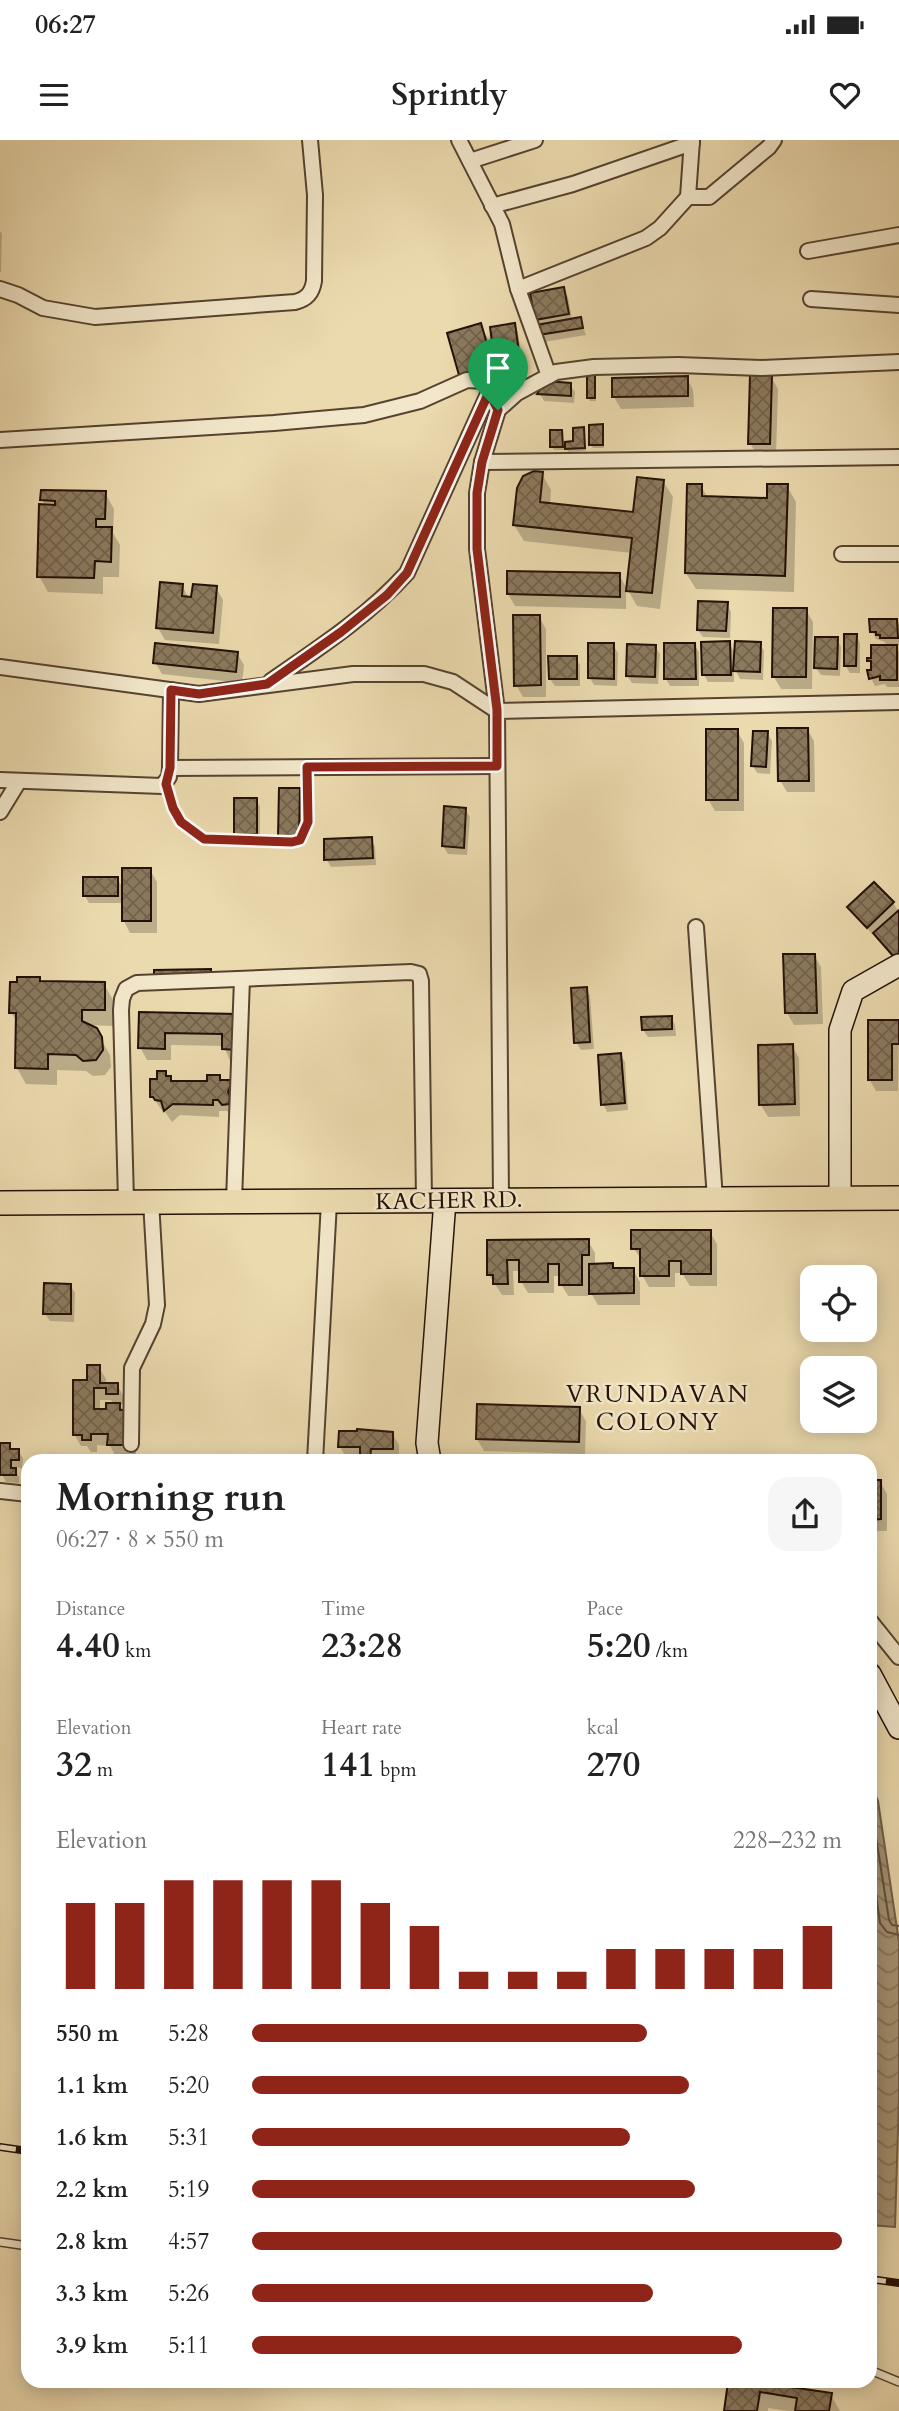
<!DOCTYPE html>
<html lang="en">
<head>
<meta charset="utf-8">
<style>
  :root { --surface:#fff; --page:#f6f6f6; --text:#222; --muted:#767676; --accent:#8f2418 }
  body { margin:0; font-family:Cardo,serif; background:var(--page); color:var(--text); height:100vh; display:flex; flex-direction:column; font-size:26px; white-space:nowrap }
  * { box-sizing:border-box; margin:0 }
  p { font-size:23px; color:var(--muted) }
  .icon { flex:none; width:38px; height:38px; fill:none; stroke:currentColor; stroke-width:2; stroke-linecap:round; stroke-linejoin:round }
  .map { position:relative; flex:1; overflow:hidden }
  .details { position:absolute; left:21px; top:1314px; width:856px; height:934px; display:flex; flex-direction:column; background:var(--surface); border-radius:21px; box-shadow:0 4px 18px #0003 }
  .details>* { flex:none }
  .controls { position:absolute; left:800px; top:1125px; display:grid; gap:14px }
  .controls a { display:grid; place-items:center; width:77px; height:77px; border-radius:14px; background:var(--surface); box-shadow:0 4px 18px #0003; font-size:35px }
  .pin { position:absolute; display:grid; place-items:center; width:60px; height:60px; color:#fff; margin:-72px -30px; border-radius:50% 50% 50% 0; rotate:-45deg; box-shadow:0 0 7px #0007 }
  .pin .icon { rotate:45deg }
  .round { display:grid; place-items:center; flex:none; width:74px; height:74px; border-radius:21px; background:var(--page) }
  .head { display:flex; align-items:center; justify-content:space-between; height:119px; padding:0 35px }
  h1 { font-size:38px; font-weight:700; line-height:52px }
  .stats { display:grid; grid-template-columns:repeat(3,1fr); gap:10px; height:119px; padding:7px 35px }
  .stats div { display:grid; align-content:center }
  .stats b { font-size:35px; font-weight:700 }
  .stats small { font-size:19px; font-weight:400 }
  .stats p { font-size:19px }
  .chart { height:196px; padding:14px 35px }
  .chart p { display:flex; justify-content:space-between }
  .chart svg { width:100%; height:126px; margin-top:7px; stroke:var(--accent); stroke-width:6 }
  ul { padding:0 35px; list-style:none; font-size:23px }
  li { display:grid; grid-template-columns:112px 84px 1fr; align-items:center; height:52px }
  li i { height:18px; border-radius:9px; background:var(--accent) }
  .status { display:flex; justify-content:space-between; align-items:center; height:49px; padding:0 35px; background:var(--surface); direction:ltr }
  .status svg { height:19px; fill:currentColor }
  header { display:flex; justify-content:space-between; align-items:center; height:91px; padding:0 35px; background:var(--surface); font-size:32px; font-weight:700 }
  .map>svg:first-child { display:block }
  .water { fill:url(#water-waves); stroke:#736049; stroke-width:2 }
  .shadow { fill:#0003; fill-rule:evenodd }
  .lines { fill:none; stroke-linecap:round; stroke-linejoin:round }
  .shore { stroke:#66523e; stroke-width:2 }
  .building { fill:url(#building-cross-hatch); stroke:#241006; stroke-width:2 }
  .lane-casing { stroke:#564230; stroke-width:10 }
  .street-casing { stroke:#564230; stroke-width:18 }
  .secondary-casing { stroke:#241006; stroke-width:24 }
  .primary-casing { stroke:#241006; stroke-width:26 }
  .lane { stroke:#f2e7ca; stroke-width:7 }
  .street { stroke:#f2e7ca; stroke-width:14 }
  .secondary { stroke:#f2e7ca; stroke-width:21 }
  .primary { stroke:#ebdaae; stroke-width:23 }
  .rail-casing { stroke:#241006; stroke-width:8 }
  .rail { stroke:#f2e7ca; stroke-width:5; stroke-dasharray:16; stroke-linecap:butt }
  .route-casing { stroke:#fff; stroke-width:14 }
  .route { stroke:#8f2418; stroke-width:9 }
  .labels { text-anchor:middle; stroke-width:5; stroke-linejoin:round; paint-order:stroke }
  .street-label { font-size:23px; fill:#241006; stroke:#f2e7ca }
  .neighbourhood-label { font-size:24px; letter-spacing:2px; fill:#241006; stroke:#f2e7ca }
</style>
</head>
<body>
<div class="status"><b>06:27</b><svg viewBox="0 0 49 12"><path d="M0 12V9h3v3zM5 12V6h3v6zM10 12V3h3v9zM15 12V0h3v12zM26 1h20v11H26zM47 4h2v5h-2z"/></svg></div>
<header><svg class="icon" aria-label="menu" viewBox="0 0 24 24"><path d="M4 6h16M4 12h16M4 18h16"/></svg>Sprintly<svg class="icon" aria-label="heart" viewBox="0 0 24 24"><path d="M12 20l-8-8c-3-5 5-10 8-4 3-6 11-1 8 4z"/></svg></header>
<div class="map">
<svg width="899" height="2271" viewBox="0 0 899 2271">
  <defs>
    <pattern id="water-waves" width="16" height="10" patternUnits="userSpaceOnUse" patternTransform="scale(1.75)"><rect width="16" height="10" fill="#a79575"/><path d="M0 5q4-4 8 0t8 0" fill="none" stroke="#88785e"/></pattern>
    <pattern id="building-cross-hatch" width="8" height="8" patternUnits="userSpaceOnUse" patternTransform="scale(1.75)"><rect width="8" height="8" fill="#8b795d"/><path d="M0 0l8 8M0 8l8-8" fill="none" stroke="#71624b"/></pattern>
  </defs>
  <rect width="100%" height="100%" fill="#ebdaae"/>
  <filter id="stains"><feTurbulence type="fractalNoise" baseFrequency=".00286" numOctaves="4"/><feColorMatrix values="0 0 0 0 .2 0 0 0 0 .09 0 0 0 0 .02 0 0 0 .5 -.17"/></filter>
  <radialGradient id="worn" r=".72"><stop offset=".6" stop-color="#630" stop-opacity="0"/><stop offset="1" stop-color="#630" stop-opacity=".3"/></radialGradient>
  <path class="water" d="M870,1641L878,1661L899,1802V1957L895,2087L870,2085Z"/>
  <g class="shadow">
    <path d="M0,91L2,94L1,132H0Z"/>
    <path d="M563,149L568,157L572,180L580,179L586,195L544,202L540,195V186L537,179Z"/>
    <path d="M480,185L487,197L494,221L514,185L518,192L523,228L501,231L496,221L499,237L468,246L461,234Z"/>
    <path d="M594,236L596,261H590L589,258Z"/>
    <path d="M771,237L778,249L776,316L757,315L750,303Z"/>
    <path d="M687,238L693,250L694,267L621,269L614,257Z"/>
    <path d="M570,245L575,252L574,263L544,261L540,254Z"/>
    <path d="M602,286L604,308H593L591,305Z"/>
    <path d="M583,289L586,311L568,312L564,303H575Z"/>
    <path d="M561,292L564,310H554L552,307Z"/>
    <path d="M542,334L551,350L550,365L635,374L663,341L673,357L660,469L637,466L628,450L632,413L524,401L514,385Z"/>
    <path d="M701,346L708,358L769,360L787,346L796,362L794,452L696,449L686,433Z"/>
    <path d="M105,353L114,369L113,393L120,405L119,437H103V454L48,452L39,436L46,366L42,360Z"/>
    <path d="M619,435L626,447V469L515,466L508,454Z"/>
    <path d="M182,445L189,459L216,448L223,460L219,504L165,500L158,488Z"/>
    <path d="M727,464L731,472L730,498L703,497L698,490Z"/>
    <path d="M806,470L813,482L812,549H781L774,537Z"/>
    <path d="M539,477L546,489V557H523L516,545Z"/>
    <path d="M896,480L899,485V505H895L899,512V547H887L885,544L875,546L871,538L887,507L885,502L876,499L872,491Z"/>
    <path d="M856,495L860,503V533H850L845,525Z"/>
    <path d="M837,499L841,507L840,536L821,535L816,528Z"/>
    <path d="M729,503L736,515L760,504L764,511L763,540L740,539L734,528V542H708L704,535Z"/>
    <path d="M694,504L699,512V546H670L666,539Z"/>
    <path d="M613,505L618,513L617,546L594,545L590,538Z"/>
    <path d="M655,507L660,514L658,544L632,543L627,535Z"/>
    <path d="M237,513L244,525L242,543L162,534L155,522Z"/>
    <path d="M576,518L580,525V546H555L550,539Z"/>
    <path d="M807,589L814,601L815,652H787L780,640Z"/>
    <path d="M737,591L744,603V671H715L708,659Z"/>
    <path d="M767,593L772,601L770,634L757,633L753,626Z"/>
    <path d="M299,650L303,657V704H285L280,696Z"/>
    <path d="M256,659L260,667V701H240L236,693Z"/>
    <path d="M465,669L470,677L467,715L448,714L443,706Z"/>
    <path d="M371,699L375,707L376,725L331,727L326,719Z"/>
    <path d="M150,730L157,742V793H130L124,781V763H89L85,756L117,738L124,750Z"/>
    <path d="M893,763L899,772V823L874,792L872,794L850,768Z"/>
    <path d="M814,815L821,827L823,884L794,885L787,873Z"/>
    <path d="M39,839L41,843L104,844L113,860V886L87,885L95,889L110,915L111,927L105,935L93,936L86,931L57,930V945L26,944L17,928L18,884L11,872Z"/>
    <path d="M586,849L590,856L594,909L581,910L576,902Z"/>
    <path d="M141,873L237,875L243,921H230L224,906L171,905V920H147L140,907Z"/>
    <path d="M671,877L675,885L676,896L648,897L643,890Z"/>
    <path d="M899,882L898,951H876L869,939Z"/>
    <path d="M792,906L799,918L800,976L768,977L761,965Z"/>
    <path d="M620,915L625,922L628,970L607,972L603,964Z"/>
    <path d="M165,932L173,943H208L219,937L222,942H229L236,954L230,976L227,971H219V977L180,975L172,982L165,972L181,960L164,968L163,972L152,956Z"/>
    <path d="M710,1092L717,1104V1146H690L682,1133H675V1147H649L642,1135V1120L633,1108Z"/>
    <path d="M489,1101H588L595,1113V1125H612L615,1130H633L640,1142V1165H598L588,1148V1156H568L561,1144V1136H554V1153H528L521,1141V1131H513L514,1155H502L489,1135Z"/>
    <path d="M70,1145L75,1153L74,1182L50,1181L45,1174Z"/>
    <path d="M99,1227L106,1239V1245H117L124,1257V1265H119L136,1284V1317H116L110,1306L97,1305V1312H91L87,1306H81L74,1294L89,1242ZM100,1260H111L114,1265L107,1271H100Z"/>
    <path d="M579,1269L586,1281L585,1314L484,1311L477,1299Z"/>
    <path d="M392,1293L399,1305V1320L361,1321V1319H347L340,1307Z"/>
    <path d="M9,1305L12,1311H18L23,1318L22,1328L13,1327L19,1337V1343L6,1342L0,1331V1315Z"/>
    <path d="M870,1342H880L887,1354V1391H870Z"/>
    <path d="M730,2242H745L831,2255L840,2271H788L768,2268V2271H725Z"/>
  </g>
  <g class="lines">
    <g class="shore">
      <path d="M870,1659L889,1780L892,1785L899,1786"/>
      <path d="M870,1711L880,1783L887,1792L899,1795"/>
    </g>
  </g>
  <g class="building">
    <path d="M564,147L569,174L535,180L530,153Z"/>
    <path d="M581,177L583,188L538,195L536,185Z"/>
    <path d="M481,183L493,225L459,235L447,193Z"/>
    <path d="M515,183L520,220L495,224L490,187Z"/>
    <rect x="587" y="234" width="8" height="24"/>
    <path d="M750,235H772L770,304H748Z"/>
    <path d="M688,236V256L612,257V238Z"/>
    <path d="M546,241L571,243V256L537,254Z"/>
    <path d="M603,284V305H589V285Z"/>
    <path d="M584,287L585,308L565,309V302L573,301V288Z"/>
    <path d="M550,290H562L563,307H550Z"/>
    <path d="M534,331L543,332L540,362L633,372L637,337L664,340L652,453L626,451L632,398L513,385L517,348L523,336Z"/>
    <path d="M687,344H702V356L767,358V344H788L785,436L685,433Z"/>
    <path d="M41,350L106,351L105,379H96V387H112L111,422L95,421L94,438L37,437L39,364L55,365V361L40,360Z"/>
    <path d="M507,431L620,433V457L507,454Z"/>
    <path d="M160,442L183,444L182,456L191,457L193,444L217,446L213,493L156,488Z"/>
    <path d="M698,461L728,462L726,491L697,490Z"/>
    <path d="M773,468H807L806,537H772Z"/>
    <path d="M513,475H540L541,545L514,546Z"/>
    <path d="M869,479H897L898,498H880V495H876V492H870Z"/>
    <path d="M844,494H857L856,526H844Z"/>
    <path d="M815,497H838L837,529L814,528Z"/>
    <path d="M730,501L731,535H702L701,502Z"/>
    <path d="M735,501L761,502L760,532L733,531Z"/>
    <path d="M155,503L238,512L236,532L153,523Z"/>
    <path d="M588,503H614V539L588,538Z"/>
    <path d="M664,503H695L696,539H664Z"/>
    <path d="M627,504L656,505L655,537L626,536Z"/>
    <path d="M871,505H897V540H880V536L869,539L867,530H871V521H867V518H871Z"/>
    <path d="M548,516H577V539H549Z"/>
    <path d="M777,588H808L809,641H778Z"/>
    <rect x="706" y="589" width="32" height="71"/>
    <path d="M753,591H768L766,627L751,626Z"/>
    <path d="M279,648H300L299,697H278Z"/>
    <rect x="234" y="658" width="23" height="36"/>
    <path d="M444,666L466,668L464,708L442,706Z"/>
    <path d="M372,697L373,718L324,720V699Z"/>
    <rect x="122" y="728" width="29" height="53"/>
    <rect x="83" y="737" width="35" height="19"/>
    <path d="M874,742L894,762L867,788L847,767Z"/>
    <path d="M899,770V813L894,817L873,793Z"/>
    <path d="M783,814H815L817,873H785Z"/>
    <path d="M211,829V839L154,840V830Z"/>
    <path d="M17,837H40V841L105,842V870H82V881L97,888L102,897L103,910L96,920L83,921L76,915L48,914V929L15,928L16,873H9L10,842H17Z"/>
    <path d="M587,847L590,902L574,903L571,848Z"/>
    <path d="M139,872L238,874L237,910L222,909V894L165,893V909L138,908Z"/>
    <path d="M672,876V889L642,890L641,877Z"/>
    <path d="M868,880H899V904H892V940H868Z"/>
    <path d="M793,904L795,964L759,965L758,905Z"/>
    <path d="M621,913L625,963L601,965L598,915Z"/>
    <path d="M157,931H166V936H171V941H207V935H220V940H230L231,945L228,952L230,956L229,964L222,965L218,960H213V965L173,964L164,971L161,961L155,960L153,957H150V939H157Z"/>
    <path d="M631,1090H711V1134H681V1121H669V1136H640V1109H631Z"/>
    <path d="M589,1099V1115H582V1145H559V1124H548V1142H519V1120H507L508,1144H493V1135H487V1100Z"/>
    <path d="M613,1123V1128H634V1153L589,1154V1124Z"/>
    <path d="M44,1143L71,1144V1174H43Z"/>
    <path d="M87,1225H100V1243H118V1254H106V1248H94V1269H106V1263H120V1270H130V1305H107L108,1294H91V1300H82V1295H73V1240H87Z"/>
    <path d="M477,1264L580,1267L579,1302L476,1299Z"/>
    <path d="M357,1289L393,1292V1309H371L370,1321H360V1307H338L339,1291H357Z"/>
    <path d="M0,1303H10V1309H19V1320H11V1328H16V1335H0Z"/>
    <path d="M870,1340H881V1379L870,1380Z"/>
    <path d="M728,2242H756L832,2253L829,2271H795L797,2258L760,2252L757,2271H724Z"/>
  </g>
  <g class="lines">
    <g class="lane-casing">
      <g id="lane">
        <path d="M166,644L173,668L181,683L204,699L292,702L300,700L308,683L307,627"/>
        <path d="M0,2102L28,2106"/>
        <path d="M870,2230L899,2242"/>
      </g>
    </g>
    <g class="street-casing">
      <g id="street">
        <path d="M459,0L502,84L518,149L549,236"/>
        <path d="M692,0L688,57H709L769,7L774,0"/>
        <path d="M470,21L535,0"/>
        <path d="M492,66L573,44L692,3"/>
        <path d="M808,111L899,95"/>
        <path d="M0,149L18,155L43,168L95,177L295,162C307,159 312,153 314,141L315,55L310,0"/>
        <path d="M518,149L646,98L660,88L688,57"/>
        <path d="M811,159L899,165"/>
        <path d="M0,300L274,283L364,275L420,261L467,240L484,241L498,270"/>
        <path d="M482,322L899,317"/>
        <path d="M842,414H899"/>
        <path d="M0,527L199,554L353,534H424L453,542L497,571L477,409V353L482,322L498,270L517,253L556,232L594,227L678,225L761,228L899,222"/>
        <path d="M271,541C319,508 368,476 407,433L489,252"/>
        <path d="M170,628L497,626"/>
        <path d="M0,640L162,646L169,637L170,628L171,550"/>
        <path d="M0,672L19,641"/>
        <path d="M696,787L715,1059"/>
        <path d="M501,1059L497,571L899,562"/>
        <path d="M126,1061L121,870L122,859L126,849L137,843L411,832L419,834L421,841L424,1060"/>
        <path d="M234,1061L242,839"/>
        <path d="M131,1304L132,1228L153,1184L157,1165L151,1061"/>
        <path d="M315,1321L329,1062"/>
        <path d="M0,1351L28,1354"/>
        <path d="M870,1481L899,1517"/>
      </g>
    </g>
    <g class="secondary-casing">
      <g id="secondary">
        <path d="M840,1058V890L853,851L899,825"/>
        <path d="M430,1321L427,1303L445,1060"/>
        <path d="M870,1534L899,1588"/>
      </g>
    </g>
    <g class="primary-casing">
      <path id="primary" d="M0,1063L899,1058"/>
    </g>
    <use href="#lane" class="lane"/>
    <use href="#street" class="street"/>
    <use href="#secondary" class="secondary"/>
    <use href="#primary" class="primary"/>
    <g class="rail-casing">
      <g id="rail">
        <path d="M0,2007L28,2011"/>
        <path d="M870,2139L899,2143"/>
      </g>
    </g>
    <use href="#rail" class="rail"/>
  </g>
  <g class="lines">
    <g class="route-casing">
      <path id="route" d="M489,252L498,270L482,322L477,353V409L497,570V626L307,627L308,682L300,700L292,702L204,699L181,682L173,668L166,644L170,628L171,550L199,554L267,544L341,492L387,455L407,433Z"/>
    </g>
    <use href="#route" class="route"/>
  </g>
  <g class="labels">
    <g class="street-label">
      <text transform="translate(449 1060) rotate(-1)" y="8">KACHER RD.</text>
    </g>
    <g class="neighbourhood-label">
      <text x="658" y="1262">VRUNDAVAN<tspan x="658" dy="28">COLONY</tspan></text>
    </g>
  </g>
  <rect width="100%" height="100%" filter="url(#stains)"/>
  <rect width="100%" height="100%" fill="url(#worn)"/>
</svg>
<div class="controls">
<a><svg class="icon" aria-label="locate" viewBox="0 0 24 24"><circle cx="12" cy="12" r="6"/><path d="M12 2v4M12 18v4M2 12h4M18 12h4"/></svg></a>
<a><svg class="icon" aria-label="layers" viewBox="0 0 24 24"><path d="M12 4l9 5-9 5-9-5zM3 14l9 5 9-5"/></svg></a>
</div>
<div class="pin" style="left:498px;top:270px;background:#1e9e55"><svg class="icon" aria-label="arrive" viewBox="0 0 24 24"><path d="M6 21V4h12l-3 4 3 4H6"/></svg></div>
<section class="details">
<div class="head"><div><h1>Morning run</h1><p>06:27 · 8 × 550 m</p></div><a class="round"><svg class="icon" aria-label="share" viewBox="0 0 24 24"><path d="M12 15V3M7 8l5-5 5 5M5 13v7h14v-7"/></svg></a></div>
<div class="stats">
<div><p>Distance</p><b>4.40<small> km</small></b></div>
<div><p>Time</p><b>23:28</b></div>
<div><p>Pace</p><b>5:20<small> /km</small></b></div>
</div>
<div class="stats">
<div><p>Elevation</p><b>32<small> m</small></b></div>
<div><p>Heart rate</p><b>141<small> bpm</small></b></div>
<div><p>kcal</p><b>270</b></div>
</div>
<div class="chart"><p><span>Elevation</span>228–232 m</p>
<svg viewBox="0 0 160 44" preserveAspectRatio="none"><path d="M5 44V14M15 44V14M25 44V6M35 44V6M45 44V6M55 44V6M65 44V14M75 44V22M85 44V38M95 44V38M105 44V38M115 44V30M125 44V30M135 44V30M145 44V30M155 44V22"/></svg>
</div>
<ul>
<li><b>550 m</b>5:28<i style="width:67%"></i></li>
<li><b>1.1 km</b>5:20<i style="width:74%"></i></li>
<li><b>1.6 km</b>5:31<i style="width:64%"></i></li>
<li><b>2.2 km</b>5:19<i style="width:75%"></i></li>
<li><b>2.8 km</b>4:57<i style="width:100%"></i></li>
<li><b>3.3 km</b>5:26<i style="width:68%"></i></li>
<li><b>3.9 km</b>5:11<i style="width:83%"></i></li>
</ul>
</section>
</div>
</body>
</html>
